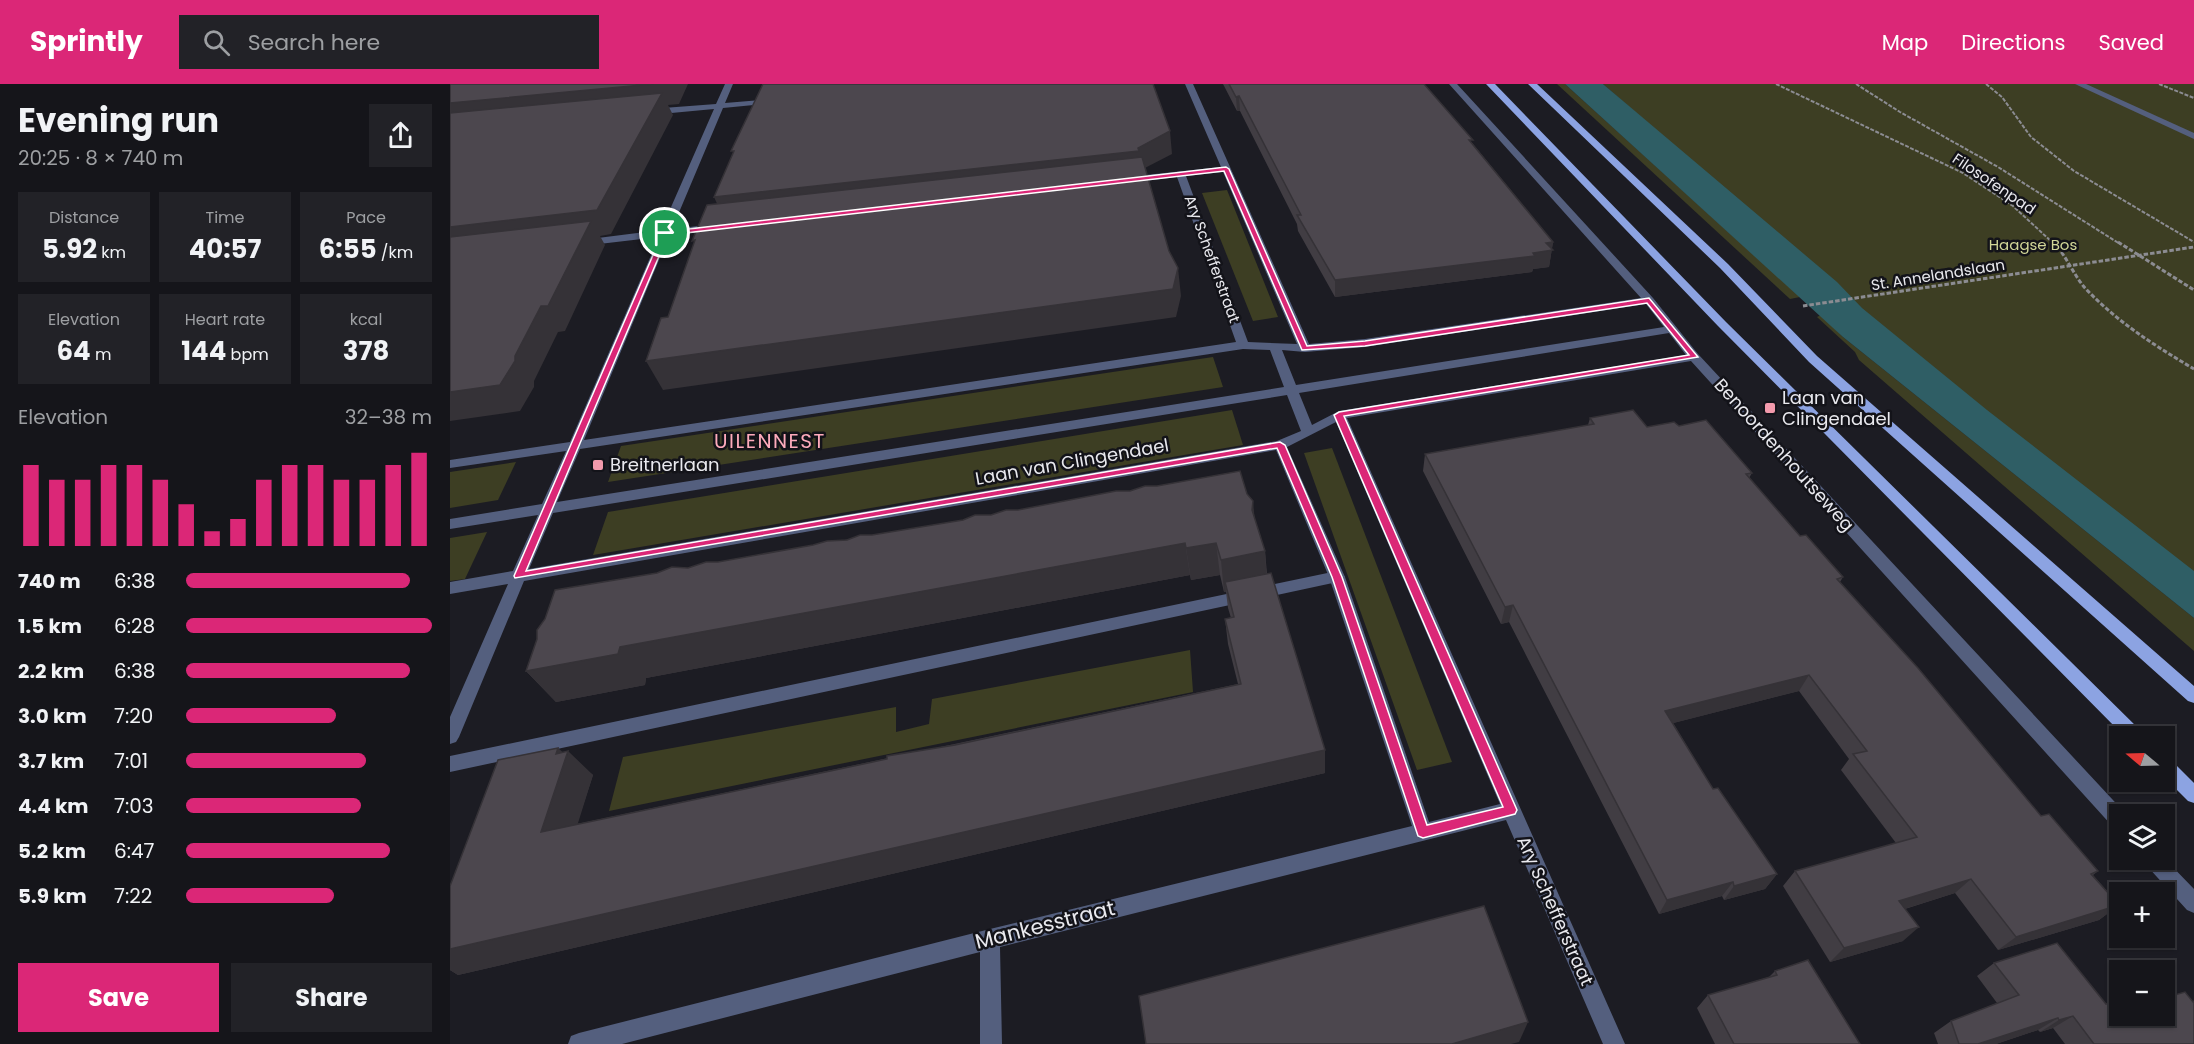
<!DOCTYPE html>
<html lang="en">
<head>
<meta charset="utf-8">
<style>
  :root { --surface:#15151a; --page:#222227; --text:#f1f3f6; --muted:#9d9fa2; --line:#343439; --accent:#db2777 }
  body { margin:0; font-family:Poppins,sans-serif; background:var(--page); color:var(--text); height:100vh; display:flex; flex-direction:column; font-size:22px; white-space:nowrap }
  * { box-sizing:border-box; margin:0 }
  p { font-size:20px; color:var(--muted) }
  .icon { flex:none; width:33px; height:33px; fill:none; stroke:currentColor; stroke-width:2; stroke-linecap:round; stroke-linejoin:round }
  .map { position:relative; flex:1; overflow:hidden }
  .drawer { display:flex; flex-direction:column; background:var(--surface); width:450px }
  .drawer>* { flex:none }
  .needle { width:39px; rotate:289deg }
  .controls { position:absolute; left:1659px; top:642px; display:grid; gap:12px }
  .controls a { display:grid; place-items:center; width:66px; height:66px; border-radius:0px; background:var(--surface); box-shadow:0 2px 4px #0004,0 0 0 2px var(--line); font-size:30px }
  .pin { position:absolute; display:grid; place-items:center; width:51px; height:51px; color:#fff; margin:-26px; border:3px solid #fff; border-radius:50%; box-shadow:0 2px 6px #0007 }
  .round { display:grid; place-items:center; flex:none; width:63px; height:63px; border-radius:0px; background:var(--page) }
  .head { display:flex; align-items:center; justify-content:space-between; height:102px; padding:0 18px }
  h1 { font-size:33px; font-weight:700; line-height:45px }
  .figures { display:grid; grid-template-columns:repeat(3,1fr); gap:9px; height:102px; padding:6px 18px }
  .figures div { display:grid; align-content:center; border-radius:0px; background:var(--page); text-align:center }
  .figures b { font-size:26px; font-weight:700 }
  .figures small { font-size:16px; font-weight:400 }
  .figures p { font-size:16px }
  .chart { height:168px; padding:12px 18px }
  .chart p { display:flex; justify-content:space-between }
  .chart svg { width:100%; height:108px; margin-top:6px; stroke:var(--accent); stroke-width:6 }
  .action { display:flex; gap:12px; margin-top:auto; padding:12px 18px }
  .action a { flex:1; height:69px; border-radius:0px; background:var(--accent); color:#fff; font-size:24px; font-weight:700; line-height:69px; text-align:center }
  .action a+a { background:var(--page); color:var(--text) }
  ul { padding:0 18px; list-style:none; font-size:20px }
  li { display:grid; grid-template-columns:96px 72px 1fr; align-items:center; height:45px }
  li i { height:15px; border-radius:8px; background:var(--accent) }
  header { display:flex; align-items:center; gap:36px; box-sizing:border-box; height:84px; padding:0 30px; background:var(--accent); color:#fff }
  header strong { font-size:28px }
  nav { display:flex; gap:33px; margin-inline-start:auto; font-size:21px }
  .search { width:420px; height:54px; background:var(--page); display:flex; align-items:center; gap:15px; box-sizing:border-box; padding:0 21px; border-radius:0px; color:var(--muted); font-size:22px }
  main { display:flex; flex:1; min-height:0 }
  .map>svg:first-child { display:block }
  .green { fill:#3d3e23 }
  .water { fill:#2f5e65 }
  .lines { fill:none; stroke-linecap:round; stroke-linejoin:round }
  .path-far1 { stroke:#8c8c92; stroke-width:2; stroke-dasharray:4 1.5; stroke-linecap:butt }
  .path { stroke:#8c8c92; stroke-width:3; stroke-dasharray:4.5 2; stroke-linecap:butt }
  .lane { fill:#545f7e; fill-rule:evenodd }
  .street { fill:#545f7e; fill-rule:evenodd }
  .primary { fill:#8ca3e2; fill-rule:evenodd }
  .wall { fill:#413d43 }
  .shaded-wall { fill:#353237 }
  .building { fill:#4c474e; stroke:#353237; stroke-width:1.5 }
  .route { fill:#db2777; stroke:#fff; stroke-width:1.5; fill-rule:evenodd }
  .poi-dot { fill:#f39aac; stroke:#131319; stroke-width:2 }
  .labels { text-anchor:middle; stroke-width:5; stroke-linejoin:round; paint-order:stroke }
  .far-street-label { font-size:15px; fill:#e9e9ee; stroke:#131319 }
  .far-park-label { font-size:15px; fill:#d1d697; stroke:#131319 }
  .poi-label { font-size:18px; fill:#e9e9ee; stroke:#131319; text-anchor:start }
  .street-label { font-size:18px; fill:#e9e9ee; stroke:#131319 }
  .neighbourhood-label { font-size:20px; letter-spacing:1.5px; fill:#feabbb; stroke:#131319 }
  .near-street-label { font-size:21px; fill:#e9e9ee; stroke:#131319 }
</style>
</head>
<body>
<header>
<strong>Sprintly</strong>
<div class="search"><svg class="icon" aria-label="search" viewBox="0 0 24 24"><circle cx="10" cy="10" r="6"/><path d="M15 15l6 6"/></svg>Search here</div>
<nav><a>Map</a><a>Directions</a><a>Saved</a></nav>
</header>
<main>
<section class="drawer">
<div class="head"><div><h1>Evening run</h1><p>20:25 · 8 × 740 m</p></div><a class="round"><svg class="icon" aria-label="share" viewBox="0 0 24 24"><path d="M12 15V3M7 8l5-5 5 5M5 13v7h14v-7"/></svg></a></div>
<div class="figures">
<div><p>Distance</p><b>5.92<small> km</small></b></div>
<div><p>Time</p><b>40:57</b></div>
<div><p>Pace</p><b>6:55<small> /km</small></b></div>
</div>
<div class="figures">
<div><p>Elevation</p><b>64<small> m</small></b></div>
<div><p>Heart rate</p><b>144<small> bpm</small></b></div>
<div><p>kcal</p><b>378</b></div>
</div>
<div class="chart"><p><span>Elevation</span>32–38 m</p>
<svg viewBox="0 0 160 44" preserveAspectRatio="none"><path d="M5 44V11M15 44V17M25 44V17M35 44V11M45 44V11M55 44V17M65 44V27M75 44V38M85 44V33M95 44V17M105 44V11M115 44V11M125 44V17M135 44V17M145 44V11M155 44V6"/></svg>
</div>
<ul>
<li><b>740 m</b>6:38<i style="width:91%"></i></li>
<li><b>1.5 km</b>6:28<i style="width:100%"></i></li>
<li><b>2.2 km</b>6:38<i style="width:91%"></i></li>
<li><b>3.0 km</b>7:20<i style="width:61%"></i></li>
<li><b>3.7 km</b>7:01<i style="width:73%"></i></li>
<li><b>4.4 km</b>7:03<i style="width:71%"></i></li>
<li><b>5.2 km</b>6:47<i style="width:83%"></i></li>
<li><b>5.9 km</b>7:22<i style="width:60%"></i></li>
</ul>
<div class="action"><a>Save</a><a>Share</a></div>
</section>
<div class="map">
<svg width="1744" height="960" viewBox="0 0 1744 960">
  <rect width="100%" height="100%" fill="#1c1c23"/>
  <g class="green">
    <path d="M1107,0H1115L1350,213L1340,215Z"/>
    <path d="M1153,0H1744V506L1547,344Z"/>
    <path d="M777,106L828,233L803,237L752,109Z"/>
    <path d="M1371,231L1393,253L1744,534V567L1409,276L1405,268L1367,233Z"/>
    <path d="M763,273L773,303L158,398L171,362Z"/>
    <path d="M782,326L793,361L143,471L158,428Z"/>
    <path d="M882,364L1002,678L967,686L854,369Z"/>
    <path d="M66,378L48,416L0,424V388Z"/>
    <path d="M37,448L15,495L0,497V454Z"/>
    <path d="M740,566L743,608L159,727L173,673L446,623V648L479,640L482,615Z"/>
  </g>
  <path class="water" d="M1115,0H1153L1387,198L1412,224L1537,326L1744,487V534L1393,253Z"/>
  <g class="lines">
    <g class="path-far1">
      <path d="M1326,0L1513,89L1563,122L1604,160"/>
      <path d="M1406,0L1450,28L1548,83L1670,160"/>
      <path d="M1536,0L1552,13L1581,53L1624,87L1744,158"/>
      <path d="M1709,0L1744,14"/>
    </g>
    <g class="path">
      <path d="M1603,158C1616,171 1623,190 1635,204C1667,238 1704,261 1744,285"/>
      <path d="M1668,158L1744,206"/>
      <path d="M1353,222L1744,163"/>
    </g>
    <path class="lane" d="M887,487L892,489L895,493L892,497L0,688V672Z"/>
    <g class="street">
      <path d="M275,0H283L275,19L323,15L327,17L323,19L273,24L222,145L266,140L271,143L266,146L219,152L134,356L786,258L727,93L677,99L672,96L677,93L771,83L735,0H743L859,260L915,255L1191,214L999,0H1007L1203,214L1248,270L1676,730H1670V745L1663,743L1241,277L897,334L1175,960H1153L1056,736L550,863L552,960H530V868L172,960H118L121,952L129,949L540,845L962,742L879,493L826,366L74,497L9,653L6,658L0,660V633L58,500L0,510V498L63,487L88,431L0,445V435L92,420L116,367L0,384V376L120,358L209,153L132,162L127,159L132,156L211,146L264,25L200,31L196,28L200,25L266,20ZM773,88L847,260L798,258L736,92ZM1196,220L1214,243L846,301L832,266L855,268L915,263ZM1219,249L1236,271L889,327L862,341L849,309ZM793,265L820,266L834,303L107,418L130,365ZM837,311L851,347L827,357L79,485L103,429ZM886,338L1050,720L979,738L895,493L837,363Z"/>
      <path d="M1625,0H1636L1744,49V55Z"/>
      <path d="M1714,774L1744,805V829L1737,826L1697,782L1694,776H1714Z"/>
    </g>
    <g class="primary">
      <path d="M1036,0H1045L1276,238L1691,647L1693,652H1674L1268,242Z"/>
      <path d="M1078,0H1087L1278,180L1367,272L1744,602V619L1738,617L1359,278L1270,184Z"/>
      <path d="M1714,673L1720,675L1744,699V719L1738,717L1714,693Z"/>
    </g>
  </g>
  <g class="wall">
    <path d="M773,0H974L1103,158L1099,183L1083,185L1082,188L885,213L848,147L847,140L790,27H787Z"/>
    <path d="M1140,334L1197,343L1302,389L1299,394L1350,452L1393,493L1390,498L1591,732L1648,787L1643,791L1669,821L1649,836L1548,866L1505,809L1455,825L1453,857L1380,878L1333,802L1345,787L1446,759L1391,686L1399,675L1349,607L1223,639L1263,705L1327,790L1315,805L1274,816L1272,812L1209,830L1059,538L1051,540L973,387L975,370L1138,341Z"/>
    <path d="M804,435L815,467L817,490L875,689L8,891L0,886V802L113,668L143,691L127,740L788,600L778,560L775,535L781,534L778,524L776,508H774L770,491L741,496L740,491L196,594L195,601L106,618L76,587L238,484L422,451Z"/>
    <path d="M1544,879L1656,920L1744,960H1615L1603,944L1590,948L1588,946L1546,960H1488L1484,949L1501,937L1547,919L1527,892Z"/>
    <path d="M1325,887L1410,960H1265L1247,924L1258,911L1319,893Z"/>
  </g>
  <g class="shaded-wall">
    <path d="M203,0H238L229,20L218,21L223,31L161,150L150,152L155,161L115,247L108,248L84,297V303L70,327L0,337V19Z"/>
    <path d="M789,12L790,27H787L786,13Z"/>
    <path d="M720,47L722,70L691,86L275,137L264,113L688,64Z"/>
    <path d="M1103,158L1099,183L1083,185L1082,188L885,213V196L1083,169L1096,159Z"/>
    <path d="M728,184L731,212L726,233L213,306L196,277Z"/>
    <path d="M803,417L806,449L802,426Z"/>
    <path d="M735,459L740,491L196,594L195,601L106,618L76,587L170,563Z"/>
    <path d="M766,459L770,491L741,496L736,464Z"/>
    <path d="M815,467L817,499L775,498L776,508H774L771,476Z"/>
    <path d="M1063,521L1059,538L1051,540L1055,523Z"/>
    <path d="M1359,591L1349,607L1208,643L1215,627Z"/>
    <path d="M108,664L117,672L118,667L143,691L118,771L91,748L106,670Z"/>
    <path d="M875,666V689L8,891L0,886V865Z"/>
    <path d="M1327,790L1315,805L1274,816L1284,802Z"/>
    <path d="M1521,795L1505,809L1435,831L1449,817Z"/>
    <path d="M1283,798L1272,812L1209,830L1217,816Z"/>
    <path d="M1669,821L1649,836L1548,866L1566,853Z"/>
    <path d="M1469,843L1453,857L1380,878L1394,864Z"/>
    <path d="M1623,932L1603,944L1590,948L1609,936Z"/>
    <path d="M1608,934L1588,946L1546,960H1528Z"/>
    <path d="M1078,938L1069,958L1061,960H1002Z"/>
  </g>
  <g class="building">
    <path d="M0,0H203L0,19Z"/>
    <path d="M313,0H703L720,47L688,64L689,67L264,113L284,67H281Z"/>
    <path d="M779,0H974L1023,56H1019L1103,158L1096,159L1103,166L1083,169L1085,172L885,196L847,131H851L789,12L786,13Z"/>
    <path d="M212,9L147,126L0,143V29Z"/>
    <path d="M692,73L719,167L728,184L723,205L196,277L211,234L218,233L245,156L242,157L257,121Z"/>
    <path d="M141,137L98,222H91L65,272V277L50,301L0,308V153Z"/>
    <path d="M1183,326L1197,343L1224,338L1229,342L1256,336L1302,389L1296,390L1350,452L1356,451L1393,493L1387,495L1468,584L1591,732L1599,730L1648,787L1641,790L1669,821L1566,853L1521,795L1449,817L1469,843L1394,864L1345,787L1467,753L1403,670L1417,667L1359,591L1215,627L1263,705L1268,704L1327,790L1284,802L1283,798L1217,816L1063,521L1055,523L975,370L1144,340L1140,334Z"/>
    <path d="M790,387L797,410L803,417L802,426L815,467L771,476L766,459L736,464L735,459L170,563L168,570L76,587L87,555V546L95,535L105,506L207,489L222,483L238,484L256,478H268L363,461L377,457L397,456L410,451H422L513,436L525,431H541L556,426H568L666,407H680L695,402H707Z"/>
    <path d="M821,489L875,666L0,865V802L48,676L108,664L106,670L118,667L91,748L437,675V672L505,661L791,600L775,535L784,533L775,498Z"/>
    <path d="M1034,822L1078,938L1002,960H696L689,912Z"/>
    <path d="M1607,859L1656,920L1670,915V932H1714V914L1735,908L1743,918L1744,917V960H1644L1623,932L1609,936L1608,934L1528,960H1509L1501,937L1569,911L1544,879Z"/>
    <path d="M1358,876L1410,960H1284L1258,911L1327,891L1325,887Z"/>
  </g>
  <path class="route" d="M776,83L779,85L857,262L915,257L1199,214L1248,273L894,332L1067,726L1065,730L973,754L968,752L882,493L827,364L65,494L64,492L213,148ZM774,87L852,266L915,262L1197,219L1239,271L889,328L884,331L1053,723L977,741L892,493L835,361L830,358L76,487L218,151Z"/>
  <g class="poi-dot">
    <rect x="1314" y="318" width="12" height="12" rx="3"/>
    <rect x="142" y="375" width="12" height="12" rx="3"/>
  </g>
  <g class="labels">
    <g class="far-street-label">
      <text transform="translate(1544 100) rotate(34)" y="5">Filosofenpad</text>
      <text transform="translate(762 175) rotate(70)" y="5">Ary Schefferstraat</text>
      <text transform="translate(1488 191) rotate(-9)" y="5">St. Annelandslaan</text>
    </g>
    <g class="far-park-label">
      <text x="1583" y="166">Haagse Bos</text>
    </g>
    <g class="poi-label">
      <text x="1332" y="320">Laan van<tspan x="1332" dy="21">Clingendael</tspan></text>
      <text x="160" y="387">Breitnerlaan</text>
    </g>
    <g class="street-label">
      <text transform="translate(1334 371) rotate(48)" y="6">Benoordenhoutseweg</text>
      <text transform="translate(622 378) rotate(-10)" y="6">Laan van Clingendael</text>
      <text transform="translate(1105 827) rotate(66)" y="6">Ary Schefferstraat</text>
    </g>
    <g class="neighbourhood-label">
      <text x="320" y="364">UILENNEST</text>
    </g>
    <g class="near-street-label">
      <text transform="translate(595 841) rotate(-14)" y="7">Mankesstraat</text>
    </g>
  </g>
</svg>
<div class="controls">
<a><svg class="needle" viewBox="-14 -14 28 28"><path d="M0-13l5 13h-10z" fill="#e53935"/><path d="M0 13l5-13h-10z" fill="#9d9fa2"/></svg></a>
<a><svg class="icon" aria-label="layers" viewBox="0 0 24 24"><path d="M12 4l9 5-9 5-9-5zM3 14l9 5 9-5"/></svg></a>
<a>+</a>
<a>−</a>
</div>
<div class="pin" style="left:215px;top:149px;background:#1e9e55"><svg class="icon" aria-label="arrive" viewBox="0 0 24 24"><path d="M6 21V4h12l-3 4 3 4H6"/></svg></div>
</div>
</main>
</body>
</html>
